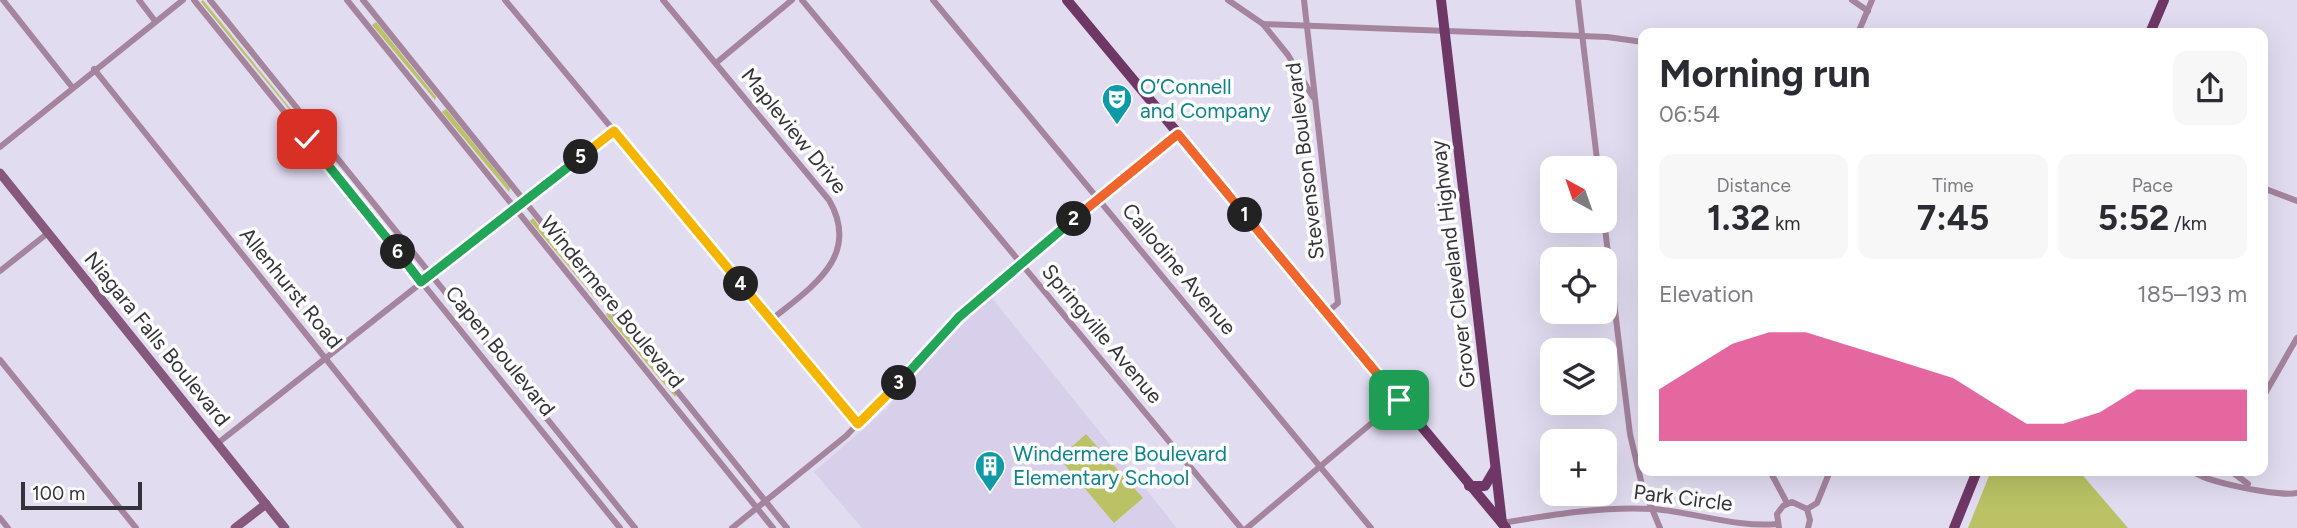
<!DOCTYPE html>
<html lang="en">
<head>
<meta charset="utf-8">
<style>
  :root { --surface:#fff; --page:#f7f7f7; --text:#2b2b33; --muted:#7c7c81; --accent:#db2777 }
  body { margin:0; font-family:Figtree,sans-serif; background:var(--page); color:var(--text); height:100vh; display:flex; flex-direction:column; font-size:26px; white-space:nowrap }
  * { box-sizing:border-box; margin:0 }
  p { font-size:23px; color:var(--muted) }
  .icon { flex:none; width:38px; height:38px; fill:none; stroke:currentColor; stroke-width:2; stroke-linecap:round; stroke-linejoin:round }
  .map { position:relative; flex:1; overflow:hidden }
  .sheet { position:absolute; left:1638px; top:28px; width:630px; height:448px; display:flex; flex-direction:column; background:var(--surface); border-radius:14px; box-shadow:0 7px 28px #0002 }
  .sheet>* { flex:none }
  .needle { width:46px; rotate:320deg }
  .tools { position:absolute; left:1540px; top:156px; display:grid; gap:14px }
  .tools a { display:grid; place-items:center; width:77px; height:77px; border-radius:14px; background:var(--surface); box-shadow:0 7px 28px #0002; font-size:35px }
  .scale { position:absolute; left:21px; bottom:18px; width:121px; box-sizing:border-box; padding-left:7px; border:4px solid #34323a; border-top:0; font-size:19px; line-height:24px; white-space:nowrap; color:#34323a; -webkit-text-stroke:5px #fff; paint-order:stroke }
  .pin { position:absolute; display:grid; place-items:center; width:60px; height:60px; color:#fff; margin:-30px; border-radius:14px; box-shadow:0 4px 10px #0006 }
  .km { position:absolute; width:35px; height:35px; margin:-18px; border-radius:50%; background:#222; color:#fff; font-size:19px; line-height:35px; text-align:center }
  .round { display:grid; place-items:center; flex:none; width:74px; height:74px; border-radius:14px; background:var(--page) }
  .head { display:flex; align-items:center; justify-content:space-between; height:119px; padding:0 21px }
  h1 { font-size:38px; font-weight:700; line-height:52px }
  .stats { display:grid; grid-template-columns:repeat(3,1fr); gap:10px; height:119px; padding:7px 21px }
  .stats div { display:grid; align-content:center; border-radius:14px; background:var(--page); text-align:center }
  .stats b { font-size:35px; font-weight:700 }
  .stats small { font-size:19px; font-weight:400 }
  .stats p { font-size:19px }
  .chart { height:196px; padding:14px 21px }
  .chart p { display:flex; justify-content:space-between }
  .chart svg { width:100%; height:126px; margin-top:7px; fill:var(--accent); opacity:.7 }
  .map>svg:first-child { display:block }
  .built { fill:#d8d0eb }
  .green { fill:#bac265 }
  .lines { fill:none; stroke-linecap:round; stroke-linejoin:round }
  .street { stroke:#a5849e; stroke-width:6 }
  .secondary { stroke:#86587d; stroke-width:9 }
  .primary { stroke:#6f3766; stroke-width:10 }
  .split-1-casing { stroke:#fff; stroke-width:14 }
  .split-2-casing { stroke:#fff; stroke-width:14 }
  .split-3-casing { stroke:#fff; stroke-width:14 }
  .split-4-casing { stroke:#fff; stroke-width:14 }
  .split-5-casing { stroke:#fff; stroke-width:14 }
  .split-6-casing { stroke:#fff; stroke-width:14 }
  .split-7-casing { stroke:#fff; stroke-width:14 }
  .split-1 { stroke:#f0652b; stroke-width:9 }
  .split-2 { stroke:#f0652b; stroke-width:9 }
  .split-3 { stroke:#22a559; stroke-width:9 }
  .split-4 { stroke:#f5b400; stroke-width:9 }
  .split-5 { stroke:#f5b400; stroke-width:9 }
  .split-6 { stroke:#22a559; stroke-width:9 }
  .split-7 { stroke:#22a559; stroke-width:9 }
  .labels { text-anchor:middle; stroke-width:7; stroke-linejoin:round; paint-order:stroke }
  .culture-label { font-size:21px; fill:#0d838f; stroke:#fff; text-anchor:start }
  .street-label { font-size:21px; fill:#34323a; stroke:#fff }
</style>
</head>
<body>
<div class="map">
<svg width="2297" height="528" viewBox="0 0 2297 528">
  <rect width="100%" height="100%" fill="#e2dcf1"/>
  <path class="built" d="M992,298L1177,528H862L814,472L886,409L950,336Z"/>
  <g class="green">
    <path d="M203,0L306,128V130L201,2Z"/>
    <path d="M376,22L436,97L435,100L372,25Z"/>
    <path d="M446,109L510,188L509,192L442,112Z"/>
    <path d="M533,218L599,300V303L530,221Z"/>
    <path d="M608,311L676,394L675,397L606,315Z"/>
    <path d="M1086,434L1143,498L1114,523L1059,458Z"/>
    <path d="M1991,471H2079L2128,528H1968Z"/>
  </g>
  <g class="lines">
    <g class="street">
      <path d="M3,0L72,87"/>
      <path d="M139,0L155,21"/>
      <path d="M194,0L620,528"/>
      <path d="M210,0L635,528"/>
      <path d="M347,0L773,528"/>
      <path d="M363,0L787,528"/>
      <path d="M505,0L858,424"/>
      <path d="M663,0L829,200C862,257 810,288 771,320"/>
      <path d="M802,0L1241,528"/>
      <path d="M933,0L1371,528"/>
      <path d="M1228,0L1263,24L1607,37L1643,42"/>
      <path d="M1304,0L1338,303L1326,313"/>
      <path d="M1578,0L1598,168"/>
      <path d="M1852,0L1868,11"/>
      <path d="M1263,24L1288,55L1313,97"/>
      <path d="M1858,33L1872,0"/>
      <path d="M716,63L792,0"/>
      <path d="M94,69L461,528"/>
      <path d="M0,147L183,0"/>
      <path d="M2263,188L2297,201"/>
      <path d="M1604,220L1630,434L1642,485L1660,528"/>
      <path d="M0,271L48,233"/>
      <path d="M0,360L136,528"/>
      <path d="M2263,397L2297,338"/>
      <path d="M218,443L614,131"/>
      <path d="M1770,471L1787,503"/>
      <path d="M2193,471C2203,482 2281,497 2297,493"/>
      <path d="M2231,471L2248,484"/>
      <path d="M1807,509L1817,503L1830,471"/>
      <path d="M0,518L8,528"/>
      <path d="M1502,523C1551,515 1603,506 1653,509C1694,512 1737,528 1777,524"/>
      <path d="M732,528L846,436L947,329L1000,281L1178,133"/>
      <path d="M1247,528L1399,400"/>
      <path d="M1779,528L1777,514L1783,506L1792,502L1807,509L1810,520L1808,528"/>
    </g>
    <g class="secondary">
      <path d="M0,173L285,528"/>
      <path d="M235,528L266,504"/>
    </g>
    <g class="primary">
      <path d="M1067,0L1506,528"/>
      <path d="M1441,0L1502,523"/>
      <path d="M2150,33L2164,0"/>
      <path d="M1469,486H1485L1495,469"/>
      <path d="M1954,528L1977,471"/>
    </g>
  </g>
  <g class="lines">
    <g class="split-1-casing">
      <path id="split-1" d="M1245,215L1399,400"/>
    </g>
    <g class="split-2-casing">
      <path id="split-2" d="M1074,219L1178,134L1245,215"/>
    </g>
    <g class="split-3-casing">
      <path id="split-3" d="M899,383L959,317L1074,219"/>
    </g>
    <g class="split-4-casing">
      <path id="split-4" d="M741,284L858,424L899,383"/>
    </g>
    <g class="split-5-casing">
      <path id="split-5" d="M581,157L614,131L741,284"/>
    </g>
    <g class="split-6-casing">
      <path id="split-6" d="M398,252L421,282L581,157"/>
    </g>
    <g class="split-7-casing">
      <path id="split-7" d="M307,139L398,252"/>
    </g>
    <use href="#split-1" class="split-1"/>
    <use href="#split-2" class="split-2"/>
    <use href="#split-3" class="split-3"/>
    <use href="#split-4" class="split-4"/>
    <use href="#split-5" class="split-5"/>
    <use href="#split-6" class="split-6"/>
    <use href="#split-7" class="split-7"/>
  </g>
  <defs>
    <g id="theatre-pin" transform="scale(1.575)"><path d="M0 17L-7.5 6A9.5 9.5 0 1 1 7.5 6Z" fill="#0f9aa8" stroke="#fff"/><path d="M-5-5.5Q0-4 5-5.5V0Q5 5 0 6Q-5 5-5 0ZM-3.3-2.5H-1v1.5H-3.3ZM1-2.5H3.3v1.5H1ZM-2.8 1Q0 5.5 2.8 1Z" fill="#fff"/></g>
    <g id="building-pin" transform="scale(1.575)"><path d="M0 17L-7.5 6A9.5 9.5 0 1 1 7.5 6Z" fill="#0f9aa8" stroke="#fff"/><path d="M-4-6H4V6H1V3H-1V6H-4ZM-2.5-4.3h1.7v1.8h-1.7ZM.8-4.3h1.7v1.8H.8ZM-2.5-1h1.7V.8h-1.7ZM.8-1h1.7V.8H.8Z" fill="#fff"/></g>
  </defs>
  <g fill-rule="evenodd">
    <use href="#theatre-pin" x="1117" y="99"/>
    <use href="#building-pin" x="990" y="466"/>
  </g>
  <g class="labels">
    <g class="culture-label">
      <text x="1140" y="94">O’Connell<tspan x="1140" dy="24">and Company</tspan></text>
      <text x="1013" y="461">Windermere Boulevard<tspan x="1013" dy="24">Elementary School</tspan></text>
    </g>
    <g class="street-label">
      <text transform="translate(794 131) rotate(51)" y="7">Mapleview Drive</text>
      <text transform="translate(1305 161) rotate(-97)" y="7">Stevenson Boulevard</text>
      <text transform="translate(1453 264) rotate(-97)" y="7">Grover Cleveland Highway</text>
      <text transform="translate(1179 269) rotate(50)" y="7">Callodine Avenue</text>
      <text transform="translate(291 288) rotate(51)" y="7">Allenhurst Road</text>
      <text transform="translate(612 302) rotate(51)" y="7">Windermere Boulevard</text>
      <text transform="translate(1102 334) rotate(50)" y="7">Springville Avenue</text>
      <text transform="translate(157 339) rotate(51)" y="7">Niagara Falls Boulevard</text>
      <text transform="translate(500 351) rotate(51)" y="7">Capen Boulevard</text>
      <text transform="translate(1683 498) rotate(7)" y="7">Park Circle</text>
    </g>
  </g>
</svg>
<div class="tools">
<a><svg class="needle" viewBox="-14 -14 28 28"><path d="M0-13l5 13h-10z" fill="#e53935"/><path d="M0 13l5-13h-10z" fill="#7c7c81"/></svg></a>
<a><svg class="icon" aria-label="locate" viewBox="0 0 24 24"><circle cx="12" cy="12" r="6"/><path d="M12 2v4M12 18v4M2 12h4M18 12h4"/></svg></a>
<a><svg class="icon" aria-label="layers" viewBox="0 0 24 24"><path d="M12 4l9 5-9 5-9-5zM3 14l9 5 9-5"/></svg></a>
<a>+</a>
</div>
<div class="scale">100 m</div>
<div class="pin" style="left:1399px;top:400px;background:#1e9e55"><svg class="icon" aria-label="arrive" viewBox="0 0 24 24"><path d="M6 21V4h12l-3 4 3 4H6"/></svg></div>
<div class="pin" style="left:307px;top:139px;background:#d93025"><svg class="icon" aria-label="check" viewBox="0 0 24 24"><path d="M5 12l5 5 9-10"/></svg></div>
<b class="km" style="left:1245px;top:215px">1</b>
<b class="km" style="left:1074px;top:219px">2</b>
<b class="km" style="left:899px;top:383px">3</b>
<b class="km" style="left:741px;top:284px">4</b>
<b class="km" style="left:581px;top:157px">5</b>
<b class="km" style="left:398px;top:252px">6</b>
<section class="sheet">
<div class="head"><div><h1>Morning run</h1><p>06:54</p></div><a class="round"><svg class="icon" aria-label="share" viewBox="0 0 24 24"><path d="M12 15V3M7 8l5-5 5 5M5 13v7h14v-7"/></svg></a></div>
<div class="stats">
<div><p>Distance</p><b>1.32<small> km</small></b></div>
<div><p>Time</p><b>7:45</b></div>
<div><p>Pace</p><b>5:52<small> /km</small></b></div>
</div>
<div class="chart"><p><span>Elevation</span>185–193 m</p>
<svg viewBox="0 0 160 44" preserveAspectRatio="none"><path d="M0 44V26L10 18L20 10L30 6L40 6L50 10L60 14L70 18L80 22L90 30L100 38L110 38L120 34L130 26L140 26L150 26L160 26V44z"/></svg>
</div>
</section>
</div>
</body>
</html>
